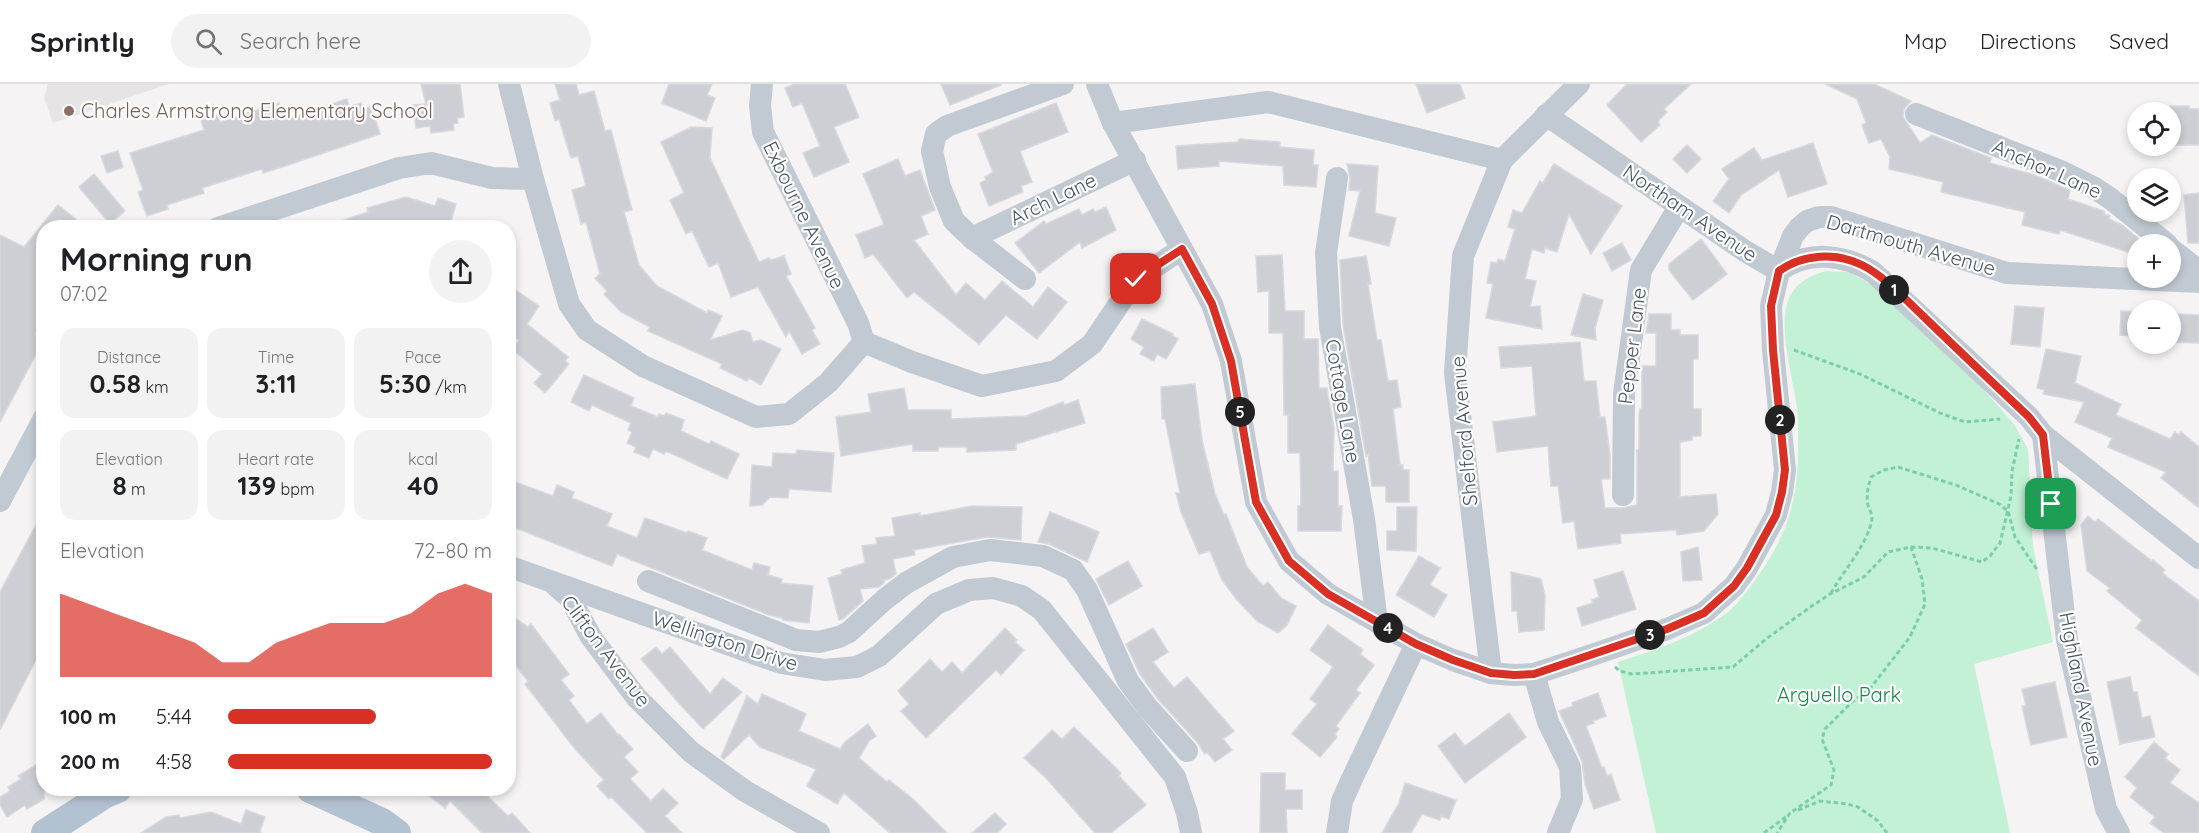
<!DOCTYPE html>
<html lang="en">
<head>
<meta charset="utf-8">
<style>
  :root { --surface:#fff; --page:#f2f2f2; --text:#202124; --muted:#757577; --line:#e0e0e0; --accent:#d93025 }
  body { margin:0; font-family:Quicksand,sans-serif; background:var(--page); color:var(--text); height:100vh; display:flex; flex-direction:column; font-size:22px; white-space:nowrap }
  * { box-sizing:border-box; margin:0 }
  p { font-size:20px; color:var(--muted) }
  .icon { flex:none; width:33px; height:33px; fill:none; stroke:currentColor; stroke-width:2; stroke-linecap:round; stroke-linejoin:round }
  .map { position:relative; flex:1; overflow:hidden }
  .details { position:absolute; left:36px; top:136px; width:480px; height:576px; display:flex; flex-direction:column; background:var(--surface); border-radius:24px; box-shadow:0 3px 9px #0003 }
  .details>* { flex:none }
  .fabs { position:absolute; left:2127px; top:18px; display:grid; gap:12px }
  .fabs a { display:grid; place-items:center; width:54px; height:54px; border-radius:50%; background:var(--surface); box-shadow:0 3px 9px #0003; font-size:30px }
  .pin { position:absolute; display:grid; place-items:center; width:51px; height:51px; color:#fff; margin:-26px; border-radius:12px; box-shadow:0 3px 9px #0006 }
  .km { position:absolute; width:30px; height:30px; margin:-15px; border-radius:50%; background:#222; color:#fff; font-size:16px; line-height:30px; text-align:center }
  .round { display:grid; place-items:center; flex:none; width:63px; height:63px; border-radius:32px; background:var(--page) }
  .head { display:flex; align-items:center; justify-content:space-between; height:102px; padding:0 24px }
  h1 { font-size:33px; font-weight:800; line-height:45px }
  .metrics { display:grid; grid-template-columns:repeat(3,1fr); gap:9px; height:102px; padding:6px 24px }
  .metrics div { display:grid; align-content:center; border-radius:15px; background:var(--page); text-align:center }
  .metrics b { font-size:26px; font-weight:800 }
  .metrics small { font-size:16px; font-weight:400 }
  .metrics p { font-size:16px }
  .chart { height:168px; padding:12px 24px }
  .chart p { display:flex; justify-content:space-between }
  .chart svg { width:100%; height:108px; margin-top:6px; fill:var(--accent); opacity:.7 }
  ul { padding:0 24px; list-style:none; font-size:20px }
  li { display:grid; grid-template-columns:96px 72px 1fr; align-items:center; height:45px }
  li i { height:15px; border-radius:8px; background:var(--accent) }
  header { display:flex; align-items:center; gap:36px; box-sizing:border-box; height:84px; padding:0 30px; background:var(--surface); border-bottom:2px solid var(--line) }
  header strong { font-size:28px }
  nav { display:flex; gap:33px; margin-inline-start:auto; font-size:21px }
  .search { width:420px; height:54px; background:var(--page); display:flex; align-items:center; gap:15px; box-sizing:border-box; padding:0 21px; border-radius:33px; color:var(--muted); font-size:22px }
  .map>svg:first-child { display:block }
  .education { fill:#e6e4e5 }
  .green { fill:#c3f1d5 }
  .building { fill:#cdcfd5; stroke:#d7d9de; stroke-width:1.5 }
  .lines { fill:none; stroke-linecap:round; stroke-linejoin:round }
  .path { stroke:#7ad0a6; stroke-width:3; stroke-dasharray:4.5 3; stroke-linecap:butt }
  .minor { stroke:#c1cad2; stroke-width:22 }
  .major { stroke:#b3c2d1; stroke-width:28 }
  .route-casing { stroke:#fff; stroke-width:12 }
  .route { stroke:#d93025; stroke-width:8 }
  .education-dot { fill:#8d6e63; stroke:#fff; stroke-width:2 }
  .labels { text-anchor:middle; stroke-width:4.5; stroke-linejoin:round; paint-order:stroke }
  .education-label { font-size:20px; fill:#785e54; stroke:#fff; text-anchor:start }
  .street-label { font-size:20px; fill:#4a5661; stroke:#fff }
  .park-label { font-size:20px; fill:#17864f; stroke:#fff }
</style>
</head>
<body>
<header>
<strong>Sprintly</strong>
<div class="search"><svg class="icon" aria-label="search" viewBox="0 0 24 24"><circle cx="10" cy="10" r="6"/><path d="M15 15l6 6"/></svg>Search here</div>
<nav><a>Map</a><a>Directions</a><a>Saved</a></nav>
</header>
<div class="map">
<svg width="2199" height="749" viewBox="0 0 2199 749">
  <rect width="100%" height="100%" fill="#f5f3f3"/>
  <path class="education" d="M48,0H169L53,39L44,14Z"/>
  <path class="green" d="M1826,187L1849,188L1874,202L1984,306L2014,340L2028,365L2033,463L2053,558L1974,580L2010,749H1656L1618,578C1657,565 1696,553 1729,527C1740,517 1749,505 1758,492C1790,447 1799,410 1798,356C1798,345 1798,334 1797,324C1793,293 1779,250 1787,220C1793,200 1808,192 1826,187Z"/>
  <g class="building">
    <path d="M421,0H460L464,33L457,34L458,39L453,40L454,46L431,49L430,42L416,44L413,21L426,20Z"/>
    <path d="M555,0H576L579,11L594,7L605,47L611,46L618,72L632,126L624,128L639,181L657,202L707,229L708,226L722,232L710,256L743,246L750,249L753,258L761,256L781,265L761,301L749,294L747,297L720,284L722,280L648,247L650,243L621,228L604,210L607,207L595,194L600,190L586,138L581,140L572,106L586,102L578,72L571,74L559,35L555,37L550,19L560,16Z"/>
    <path d="M669,0H712L707,11L715,14L706,37L662,19Z"/>
    <path d="M794,0H845L859,33L834,43L849,78L814,93L803,69L820,62L802,19L793,23L785,4Z"/>
    <path d="M941,0H1001V1L950,21Z"/>
    <path d="M1416,0H1460L1465,14L1427,29Z"/>
    <path d="M1627,0H1691L1664,25L1667,28L1660,35L1658,38L1660,41L1641,58L1607,21Z"/>
    <path d="M1825,0H1874L1911,17L1904,25L1903,33L1920,59L1932,51L1991,74L1990,79L2035,91L2070,106L2068,115L2104,127V130L2110,132L2109,135L2122,141L2139,155L2134,170L2060,146L2059,150L2022,141L2025,128L1941,108L1943,98L1889,85L1890,73L1881,55L1869,59L1862,41L1866,39L1857,15Z"/>
    <path d="M347,15L349,23L361,19L363,25L371,22L380,50L282,83L263,89L262,85L202,104L204,109L167,121L168,125L147,132L138,108L143,106L130,69L204,46L201,36L218,31L220,38L279,19L284,36Z"/>
    <path d="M1056,19L1068,48L1020,67L1032,98L1021,102L1023,108L989,122L980,99L986,96L985,93L993,88L978,50Z"/>
    <path d="M2170,22H2189V25H2199V61H2170Z"/>
    <path d="M691,43L712,44L710,74L759,178L769,174L771,176L784,172L791,190L786,192L815,244L812,246L820,260L802,270L789,247L786,253L758,203L731,213L718,179L709,183L692,147L686,150L670,116L684,109L661,58Z"/>
    <path d="M1239,55L1280,58V63L1314,66L1313,81H1318L1316,103L1284,101L1283,82L1219,77V82L1178,85L1176,62L1238,58Z"/>
    <path d="M1813,59L1827,100L1788,113L1779,86L1741,111L1729,129L1713,117L1729,95L1722,85L1754,64L1762,76Z"/>
    <path d="M1687,61L1701,75L1687,89L1673,75Z"/>
    <path d="M118,67L123,83L107,89L101,72Z"/>
    <path d="M898,75L905,92L920,86L935,126L921,132L928,150L914,156L956,211L966,199L985,216L1002,197L1033,223L1048,203L1067,218L1037,255L1006,231L979,260L914,208L907,214L873,170L865,174L856,151L883,141V138L863,90Z"/>
    <path d="M1347,80L1378,82L1375,129L1396,134L1389,162L1349,152L1360,107L1349,106L1350,95Z"/>
    <path d="M1554,80L1622,122L1591,170L1569,130L1557,168L1545,164L1544,169L1532,165L1525,195L1536,197L1530,223L1540,222L1542,245L1486,234L1493,200L1487,199L1491,178L1497,179L1498,175L1505,177L1515,145L1508,143L1513,126L1522,129L1540,97L1543,99Z"/>
    <path d="M94,90L125,127L110,140L79,103Z"/>
    <path d="M2199,109V159H2188L2184,111Z"/>
    <path d="M406,113L435,122L438,114L456,120L449,144H329V141L368,128L367,124Z"/>
    <path d="M58,121L87,144H44V202L38,212L44,215V234L35,250L44,255L0,338V151L24,163Z"/>
    <path d="M1106,123L1116,146L1082,164L1080,158L1039,189L1015,159L1044,137L1046,140L1079,125L1082,131L1093,125L1095,128Z"/>
    <path d="M1701,155L1727,190L1693,216L1669,186V180Z"/>
    <path d="M1622,159L1631,176L1612,187L1603,169Z"/>
    <path d="M1282,171L1285,227H1304V255H1318L1319,304H1327L1334,344L1333,387H1338V422H1342L1341,447H1298V422H1301L1300,369H1288V331H1284L1283,249H1269V207L1258,208L1256,172Z"/>
    <path d="M1366,172L1371,200H1368L1377,256H1381L1388,297L1397,296L1401,323L1393,325L1400,381H1403V386H1409V418H1386V402H1372L1368,371L1366,372L1343,241L1340,176Z"/>
    <path d="M508,201L539,222L527,240L568,273L565,277L569,280L545,309L534,299L542,290L512,265L519,256L508,249Z"/>
    <path d="M1583,210L1603,216L1595,244L1596,256L1571,251Z"/>
    <path d="M2015,222L2044,224L2040,263L2011,260Z"/>
    <path d="M2121,227L2138,228V252L2120,251Z"/>
    <path d="M1649,230H1671V246H1680V251H1698V275H1693V325H1701V352H1692V356L1680,358V413L1716,410L1718,430L1704,447L1677,451L1676,446L1620,450L1621,459L1578,465L1574,437L1563,439L1558,402H1551L1548,362L1497,368L1493,338L1536,332L1532,282L1501,284L1499,263L1580,258L1584,297H1596L1600,333H1605L1610,371V395H1601L1605,424H1623L1637,421V366H1639V331L1640,325H1642V282H1656V249H1646Z"/>
    <path d="M2179,230L2199,231V259L2170,258V231Z"/>
    <path d="M1142,235L1173,250L1172,251L1178,255L1166,275L1157,270L1154,277L1140,270L1144,263L1131,255Z"/>
    <path d="M2046,265L2081,272L2075,299L2121,320L2116,331L2170,355L2175,348L2179,351L2181,348L2199,363V424L2161,394L2166,388L2108,363L2112,354L2075,338L2084,318L2043,310L2044,306L2037,304Z"/>
    <path d="M584,291L634,314L631,322L658,333L659,330L664,332L666,329L684,336L681,347L709,360L711,357L739,370L727,395L666,367L664,370L653,365L649,374L634,368L636,363L627,359L632,348L628,346L631,339L592,321L589,327L571,318Z"/>
    <path d="M1195,300L1202,356L1215,410L1224,431L1226,430L1247,483L1263,502L1268,498L1281,514L1296,522L1287,541L1278,549L1257,537L1237,516L1222,496L1210,467L1199,470L1181,428L1176,409H1180L1165,335H1162L1161,303Z"/>
    <path d="M904,304L908,326H951V335L1026,332L1063,318L1064,321L1078,316L1085,339L1016,360V366L967,368V363H938V367H913V360L841,372L836,333L871,328L868,310Z"/>
    <path d="M797,366L834,369L831,408L789,405L788,414L770,413L762,421L750,422L752,381L772,383L773,369L796,370Z"/>
    <path d="M515,398L553,412L557,401L574,408L572,414L612,430L607,442L637,454L645,434L687,449L688,447L707,454L702,466L752,486L754,479L770,483L768,491L782,495L781,499L813,502L809,539L783,536L782,534L769,531L617,470L612,482L508,441V413Z"/>
    <path d="M972,422L1022,423L1021,456L987,453L914,466L915,471L893,475L896,490L889,495L884,496V499L879,503L860,505L863,517L844,534L839,536L828,494L842,490L841,486L865,479L862,462L877,460L876,454L895,452L892,434L920,429V432Z"/>
    <path d="M1397,423H1417L1416,467L1387,466V447H1397Z"/>
    <path d="M44,426V573L39,570L0,646V508Z"/>
    <path d="M1050,428L1099,448L1087,478L1049,460L1038,458Z"/>
    <path d="M2088,432L2095,438L2098,435L2152,477L2153,476L2165,486L2162,489L2199,517V592L2136,544L2142,536L2107,507L2110,504L2087,487L2081,441Z"/>
    <path d="M1698,463L1702,496L1683,497L1681,468Z"/>
    <path d="M1419,472L1440,484L1430,501L1447,511L1434,533L1396,511Z"/>
    <path d="M1128,477L1142,502L1109,521L1096,495Z"/>
    <path d="M1623,487L1636,525L1582,542L1577,524L1593,519L1592,516L1599,513L1594,496Z"/>
    <path d="M1511,488L1541,495L1545,511L1544,546L1519,548L1517,527H1512Z"/>
    <path d="M508,529L528,543L531,540L569,590L561,596L574,612L569,616L587,640L601,629L618,651L619,650L633,665L624,673L638,688L630,695L651,717L663,705L678,719L665,732L682,749H647L611,713L609,715L597,702L604,696L575,665L525,600L528,597L508,572Z"/>
    <path d="M1328,541L1363,566L1360,570L1374,581L1356,606L1360,609L1336,642L1339,645L1335,650L1337,653L1320,673L1292,650L1317,620L1310,615L1333,583L1310,566Z"/>
    <path d="M1005,544L1017,556L1015,558L1024,566L1001,591L996,586L926,654L901,627L909,620L898,607L930,575L942,588L952,578L962,589Z"/>
    <path d="M1153,544L1168,568L1153,578L1174,604L1187,593L1234,647L1223,655L1232,666L1215,678L1207,668L1205,670L1197,658L1158,615L1140,590L1126,560Z"/>
    <path d="M656,563L662,570L670,563L710,610L723,594L742,608L703,645L678,618L641,575Z"/>
    <path d="M2130,593L2133,608H2137L2142,634L2150,632L2155,653L2120,660L2107,598Z"/>
    <path d="M2055,598L2067,653L2031,661L2022,622H2026L2022,605Z"/>
    <path d="M1598,609L1606,632L1593,637L1594,639L1586,642L1602,684L1604,683L1607,692L1611,690L1620,716L1594,725L1585,700L1582,677L1559,627L1573,622L1572,619Z"/>
    <path d="M762,610L806,630L799,647L840,665L845,658L868,640L876,652L869,657L859,674L887,698L889,696L913,715L947,749H890L844,709L837,720L807,702L816,685L760,663L749,651L724,675L721,673L747,612L758,620Z"/>
    <path d="M1509,629L1526,653L1465,699L1438,662L1455,649L1465,662Z"/>
    <path d="M1074,643L1121,689L1119,692L1146,721L1111,749H1095L1045,693L1024,674L1052,646L1062,655Z"/>
    <path d="M2154,658L2168,670L2165,674L2180,686L2170,699L2199,719V749H2164L2150,739L2155,733L2130,713L2137,704L2125,693Z"/>
    <path d="M44,676V715L27,725L25,721L7,733L0,721V713L10,707L8,703L21,695L18,692Z"/>
    <path d="M1261,689H1285V706H1302V725H1286L1287,749H1260Z"/>
    <path d="M1405,699L1456,716L1449,735L1441,732L1440,736L1422,730L1411,749H1382L1399,719Z"/>
    <path d="M420,705H480L508,732L512,729L530,749H482L450,717L445,724Z"/>
    <path d="M246,726L265,733L260,747L261,749H141L166,733L179,731L180,734L211,728L241,740Z"/>
    <path d="M995,729L1006,740L997,749H972Z"/>
  </g>
  <g class="lines">
    <g class="path">
      <path d="M1794,266L1860,290L1940,329L1965,338L2000,335"/>
      <path d="M1911,463L1932,464L1982,478L1990,472L2000,459L2011,412L2012,387L2019,355"/>
      <path d="M1831,509C1842,489 1870,457 1872,434C1872,429 1869,425 1868,421C1866,410 1868,403 1871,393L1884,386L1898,383L1956,401L1999,420L2008,427L2015,453L2038,487"/>
      <path d="M1615,583L1620,587L1632,590L1733,583L1766,555L1809,524L1830,510L1864,493L1888,468L1911,463L1922,495L1925,520L1910,553L1869,606L1852,618L1825,645L1822,655L1834,686L1831,701L1790,729L1777,749"/>
      <path d="M1798,726L1820,717L1847,720L1858,723L1878,737L1887,749"/>
      <path d="M1764,749L1787,732"/>
    </g>
    <g class="minor">
      <path d="M509,0L533,95"/>
      <path d="M762,0L760,22L763,48L858,239L864,258"/>
      <path d="M1063,0L947,42L936,50L932,67L940,103L954,137L972,154L1135,76"/>
      <path d="M1097,0L1113,39L1182,165"/>
      <path d="M1916,30L2063,88L2093,103L2111,115L2167,160"/>
      <path d="M1546,31L1745,167L1779,187C1808,166 1843,170 1873,188L2029,333L2043,351L2199,474"/>
      <path d="M1113,39L1268,18L1502,76"/>
      <path d="M1337,94L1326,169L1330,243L1364,435L1377,538"/>
      <path d="M218,144L399,84L431,79L492,94L533,95L569,220L587,246L643,282L756,333L789,330L828,299L864,258L912,278L982,302L1056,287L1092,260L1136,195L1182,165L1212,220L1231,277L1256,418L1289,477L1328,510L1416,560L1453,576L1491,589L1514,591L1534,590L1595,570L1667,545L1704,529L1734,502L1747,484L1776,431L1782,408L1785,386L1773,266L1771,222L1779,187L1793,152L1799,144L1807,137L1819,133H1831L2007,189L2199,198"/>
      <path d="M972,154L1025,195"/>
      <path d="M2170,164L2199,187"/>
      <path d="M2043,351L2067,556L2106,725L2119,749"/>
      <path d="M1623,411L1624,310L1641,186L1679,123"/>
      <path d="M0,417L44,334"/>
      <path d="M508,482L781,579L825,586L857,583L879,572L936,520L969,506L993,504L1022,512L1042,526L1175,693L1187,729L1191,749"/>
      <path d="M648,497L796,556L819,558L839,553L849,548L884,516L906,499L953,473L990,466L1043,472L1073,486L1087,506L1128,597L1148,624L1187,667"/>
      <path d="M556,502L570,514L591,553L636,613L691,668L745,707L819,749"/>
      <path d="M1491,589L1455,289L1463,172L1502,76L1579,0"/>
      <path d="M1534,590L1548,638L1570,683L1572,715L1558,749"/>
      <path d="M1337,749L1342,717L1351,697L1416,560"/>
    </g>
    <g class="major">
      <path d="M310,705L382,738L397,749"/>
      <path d="M45,749L104,711L118,705"/>
    </g>
  </g>
  <g class="lines">
    <g class="route-casing">
      <path id="route" d="M1136,195L1182,165L1212,220L1231,277L1256,418L1289,477L1328,510L1416,560L1453,576L1491,589L1514,591L1534,590L1667,545L1704,529L1734,502L1747,484L1776,431L1782,408L1785,386L1773,266L1771,222L1779,187C1803,170 1835,168 1862,181C1884,192 1904,214 1922,231C1957,265 1993,299 2029,333L2043,351L2051,420"/>
    </g>
    <use href="#route" class="route"/>
  </g>
  <circle class="education-dot" cx="69" cy="27" r="6"/>
  <g class="labels">
    <g class="education-label">
      <text x="81" y="34">Charles Armstrong Elementary School</text>
    </g>
    <g class="street-label">
      <text transform="translate(2047 85) rotate(24)" y="7">Anchor Lane</text>
      <text transform="translate(1053 115) rotate(-26)" y="7">Arch Lane</text>
      <text transform="translate(1690 129) rotate(34)" y="7">Northam Avenue</text>
      <text transform="translate(804 131) rotate(64)" y="7">Exbourne Avenue</text>
      <text transform="translate(1911 161) rotate(16)" y="7">Dartmouth Avenue</text>
      <text transform="translate(1632 262) rotate(-83)" y="7">Pepper Lane</text>
      <text transform="translate(1343 317) rotate(80)" y="7">Cottage Lane</text>
      <text transform="translate(1464 347) rotate(-95)" y="7">Shelford Avenue</text>
      <text transform="translate(725 557) rotate(18)" y="7">Wellington Drive</text>
      <text transform="translate(606 567) rotate(53)" y="7">Clifton Avenue</text>
      <text transform="translate(2081 605) rotate(79)" y="7">Highland Avenue</text>
    </g>
    <g class="park-label">
      <text x="1839" y="618">Arguello Park</text>
    </g>
  </g>
</svg>
<div class="fabs">
<a><svg class="icon" aria-label="locate" viewBox="0 0 24 24"><circle cx="12" cy="12" r="6"/><path d="M12 2v4M12 18v4M2 12h4M18 12h4"/></svg></a>
<a><svg class="icon" aria-label="layers" viewBox="0 0 24 24"><path d="M12 4l9 5-9 5-9-5zM3 14l9 5 9-5"/></svg></a>
<a>+</a>
<a>−</a>
</div>
<div class="pin" style="left:2051px;top:420px;background:#1e9e55"><svg class="icon" aria-label="arrive" viewBox="0 0 24 24"><path d="M6 21V4h12l-3 4 3 4H6"/></svg></div>
<div class="pin" style="left:1136px;top:195px;background:#d93025"><svg class="icon" aria-label="check" viewBox="0 0 24 24"><path d="M5 12l5 5 9-10"/></svg></div>
<b class="km" style="left:1894px;top:206px">1</b>
<b class="km" style="left:1780px;top:336px">2</b>
<b class="km" style="left:1650px;top:551px">3</b>
<b class="km" style="left:1388px;top:544px">4</b>
<b class="km" style="left:1240px;top:328px">5</b>
<section class="details">
<div class="head"><div><h1>Morning run</h1><p>07:02</p></div><a class="round"><svg class="icon" aria-label="share" viewBox="0 0 24 24"><path d="M12 15V3M7 8l5-5 5 5M5 13v7h14v-7"/></svg></a></div>
<div class="metrics">
<div><p>Distance</p><b>0.58<small> km</small></b></div>
<div><p>Time</p><b>3:11</b></div>
<div><p>Pace</p><b>5:30<small> /km</small></b></div>
</div>
<div class="metrics">
<div><p>Elevation</p><b>8<small> m</small></b></div>
<div><p>Heart rate</p><b>139<small> bpm</small></b></div>
<div><p>kcal</p><b>40</b></div>
</div>
<div class="chart"><p><span>Elevation</span>72–80 m</p>
<svg viewBox="0 0 160 44" preserveAspectRatio="none"><path d="M0 44V10L10 14L20 18L30 22L40 26L50 30L60 38L70 38L80 30L90 26L100 22L110 22L120 22L130 18L140 10L150 6L160 10V44z"/></svg>
</div>
<ul>
<li><b>100 m</b>5:44<i style="width:56%"></i></li>
<li><b>200 m</b>4:58<i style="width:100%"></i></li>
</ul>
</section>
</div>
</body>
</html>
